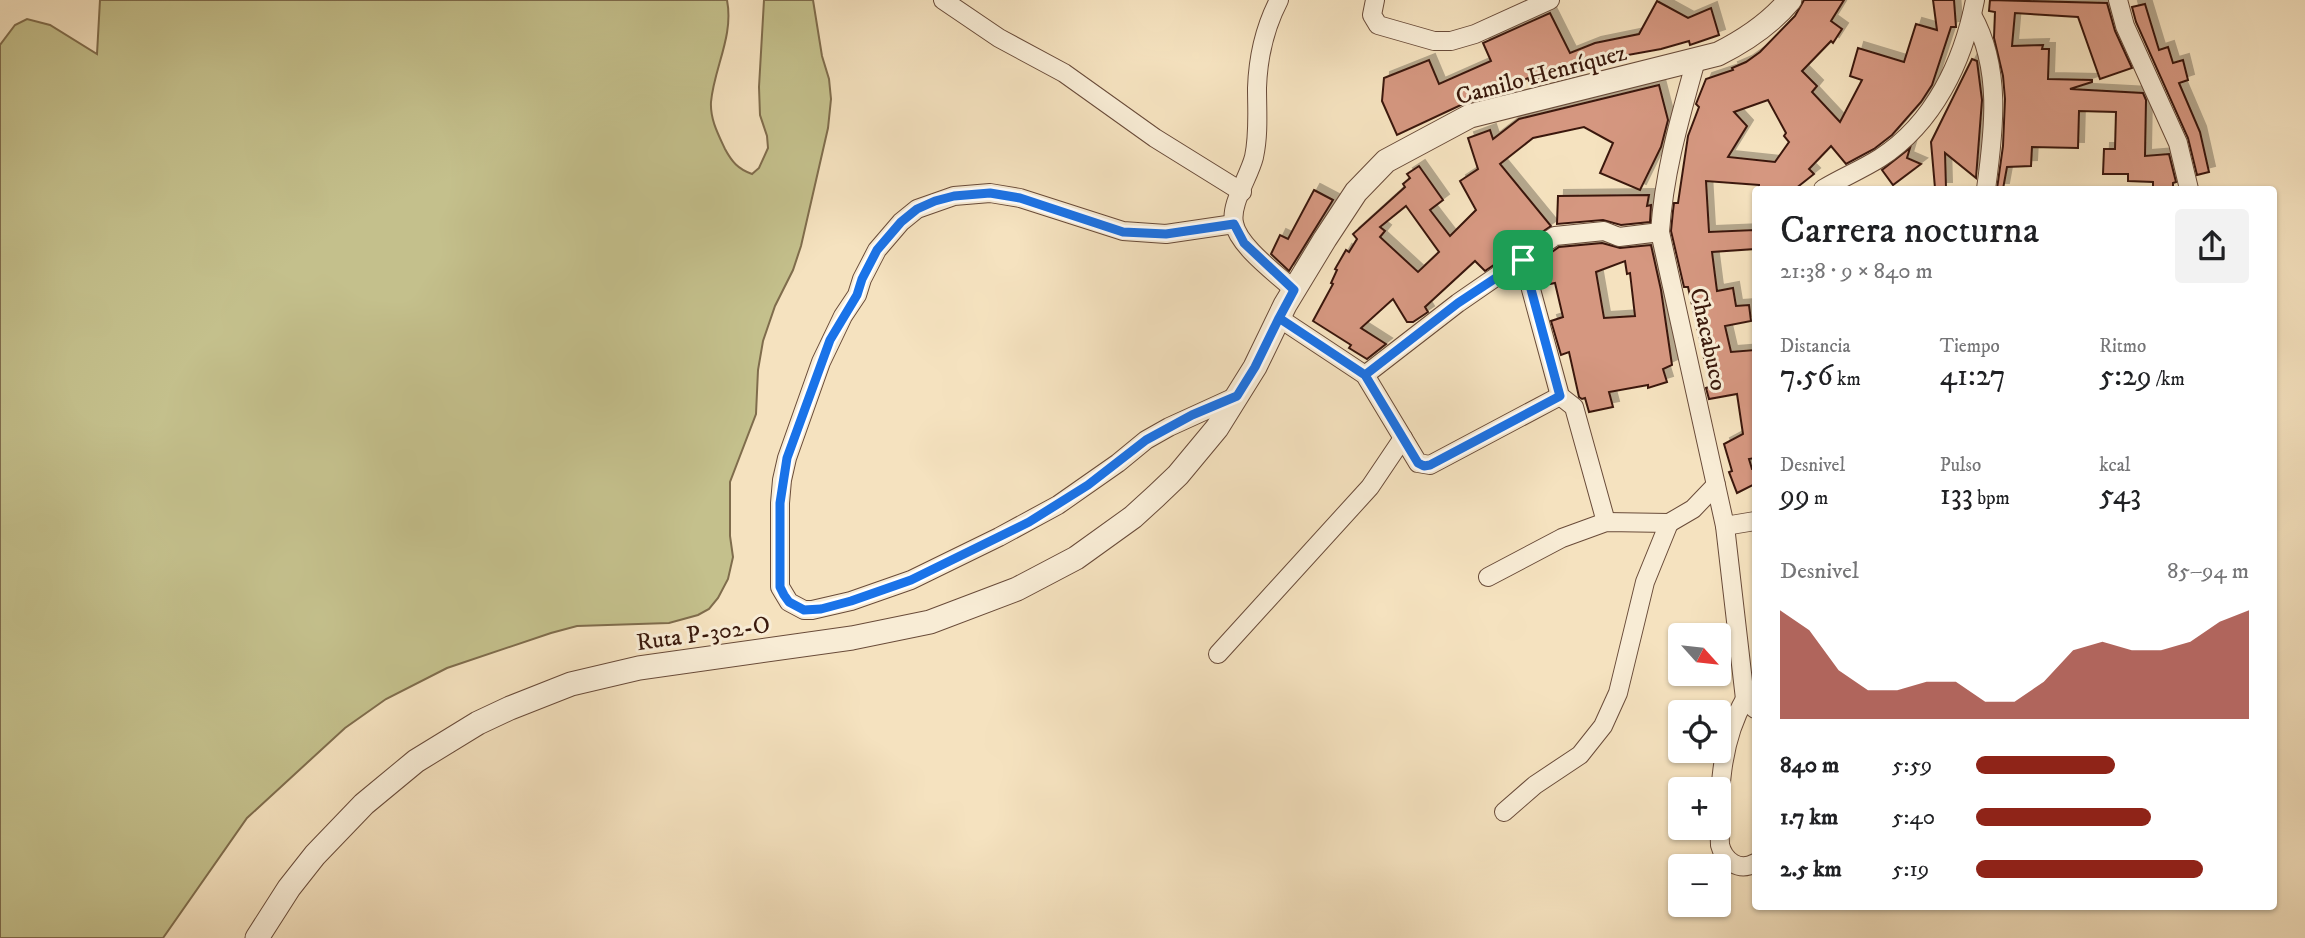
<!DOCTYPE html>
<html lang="es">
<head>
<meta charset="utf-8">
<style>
  :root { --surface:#fff; --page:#f2f2f2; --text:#202124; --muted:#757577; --accent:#8f2418 }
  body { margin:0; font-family:"IM FELL DW Pica",serif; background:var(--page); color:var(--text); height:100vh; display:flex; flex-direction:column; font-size:26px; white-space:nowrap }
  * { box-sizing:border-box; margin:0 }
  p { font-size:23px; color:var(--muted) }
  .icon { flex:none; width:38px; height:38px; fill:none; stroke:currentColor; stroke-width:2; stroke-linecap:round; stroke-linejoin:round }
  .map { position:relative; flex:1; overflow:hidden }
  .drawer { position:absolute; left:1752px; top:186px; width:525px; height:724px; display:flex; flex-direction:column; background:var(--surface); border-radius:7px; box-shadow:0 2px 5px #0004 }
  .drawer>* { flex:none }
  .needle { width:46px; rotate:117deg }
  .fabs { position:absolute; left:1668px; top:623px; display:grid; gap:14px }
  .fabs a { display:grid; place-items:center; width:63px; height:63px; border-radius:7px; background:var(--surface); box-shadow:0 2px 5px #0004; font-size:35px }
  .pin { position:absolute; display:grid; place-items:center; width:60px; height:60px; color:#fff; margin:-30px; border-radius:14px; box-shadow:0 4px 10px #0006 }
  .round { display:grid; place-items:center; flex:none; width:74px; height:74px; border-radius:7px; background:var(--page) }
  .summary { display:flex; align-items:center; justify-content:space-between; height:119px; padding:0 28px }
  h1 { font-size:38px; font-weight:600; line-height:52px }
  .figures { display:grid; grid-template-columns:repeat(3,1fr); gap:10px; height:119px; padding:7px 28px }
  .figures div { display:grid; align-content:center }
  .figures b { font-size:30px; font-weight:600 }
  .figures small { font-size:19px; font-weight:400 }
  .figures p { font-size:19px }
  .chart { height:196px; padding:14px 28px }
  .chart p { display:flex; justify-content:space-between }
  .chart svg { width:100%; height:126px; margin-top:7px; fill:var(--accent); opacity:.7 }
  ul { padding:0 28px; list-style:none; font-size:23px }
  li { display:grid; grid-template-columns:112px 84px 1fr; align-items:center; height:52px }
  li i { height:18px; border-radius:9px; background:var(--accent) }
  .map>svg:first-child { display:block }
  .green { fill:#c4c08c; stroke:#7f6c4c; stroke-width:2 }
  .building { fill:#d59780; stroke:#3a190c; stroke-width:2; fill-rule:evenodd; filter:url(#shadow) }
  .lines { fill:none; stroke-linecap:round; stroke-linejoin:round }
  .minor-casing { stroke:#694b39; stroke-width:20 }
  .tertiary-casing { stroke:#694b39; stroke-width:25 }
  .minor { stroke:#f8ecd5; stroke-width:18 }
  .tertiary { stroke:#f8ecd5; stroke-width:23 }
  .route-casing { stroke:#fff; stroke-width:14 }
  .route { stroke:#1a73e8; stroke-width:9 }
  .labels { text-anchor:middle; stroke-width:6; stroke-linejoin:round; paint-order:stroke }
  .street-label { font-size:24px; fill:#3a190c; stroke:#f8ecd5 }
</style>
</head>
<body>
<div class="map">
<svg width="2305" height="938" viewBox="0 0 2305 938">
  <defs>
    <filter id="shadow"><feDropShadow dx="6" dy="-6" stdDeviation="0" flood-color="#0004"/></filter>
  </defs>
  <rect width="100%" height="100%" fill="#f5e2bf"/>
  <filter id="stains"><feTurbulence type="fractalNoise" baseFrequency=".00286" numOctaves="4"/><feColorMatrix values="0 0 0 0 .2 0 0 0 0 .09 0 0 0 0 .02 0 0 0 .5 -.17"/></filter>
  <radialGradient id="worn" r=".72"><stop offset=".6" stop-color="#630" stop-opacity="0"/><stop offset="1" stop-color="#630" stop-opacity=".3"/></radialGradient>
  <path class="green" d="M100,0H727C734,36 714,68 711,102C710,119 718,134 725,149C732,162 738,169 752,174L759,168L768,148L767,136L760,115L759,87L764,0H813L822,56L829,79L831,99L828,128L801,246L793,270L775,306L763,341L758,370L756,414L730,482V536L733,557L728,579L718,598L709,609L698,615L669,623L577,626L551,633L447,668L386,699L345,728L247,818L163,938H0V45L15,25L27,19L50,25L97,54Z"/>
  <g class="building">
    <path d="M1804,0H1844L1831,21L1842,29L1833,43L1831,41L1802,71L1817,86L1812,92L1840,122L1862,80L1850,76L1858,48L1904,62L1916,24L1937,30L1933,0H1954L1956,27H1951L1932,85L1921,102L1892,135L1874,149L1846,164L1831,146L1809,169L1814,174L1795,189H1759V185L1706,181L1709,232L1755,230V249L1712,252L1717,291L1733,288L1736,306L1749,305L1751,321L1725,326L1731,352L1755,350V458L1749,459L1752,469H1755V484L1737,493L1729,472L1732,471L1724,444L1743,434L1737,394L1709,399L1706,388L1718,384L1712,357L1704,358L1688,287H1684L1671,231L1673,211L1674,203H1678L1688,136L1699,107L1696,104L1706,79L1733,70L1732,68L1746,62L1760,52L1795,16ZM1768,100L1786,133L1784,136L1789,142L1775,162L1728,157L1747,126L1734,112Z"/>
    <path d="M1990,0L2107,3L2115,31L2132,68L2100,79L2078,17L2015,13L2012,46L2043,45L2042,49H2049L2048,79L2092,80V82L2070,89L2143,93L2146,100L2145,156L2169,154L2176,182L2173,183V187H2153V182L2128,181V174H2103L2104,149H2115L2116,112L2079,111L2078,148L2032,147L2031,166L2007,167L2003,189H1997L2003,146L2005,99L2003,76L1994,38L1995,12L1989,11Z"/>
    <path d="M1657,1L1688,18L1711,8L1719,35L1690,45L1689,41L1661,49L1600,60L1601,65L1580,71L1579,69L1540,84L1538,77L1529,81L1528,78L1481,99L1463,104L1397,135L1382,101L1384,78L1429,60L1439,84L1491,61L1483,43L1550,13L1570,53L1595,43L1639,34Z"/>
    <path d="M2145,4L2159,50L2168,47L2173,63L2183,60L2188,80L2179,83L2200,132L2209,172L2197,175L2188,138L2136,22L2132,7Z"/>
    <path d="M1972,59L1977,61L1982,100L1976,178L1945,153L1946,188H1935L1931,142Z"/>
    <path d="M1659,85L1668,120L1661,147L1640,190L1600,173L1613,143L1584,127L1533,138L1500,164L1551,226L1485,271L1475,261L1425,307L1428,312L1413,322H1407L1393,299L1361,328L1386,344L1367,359L1349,348L1351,345L1313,321L1333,284L1331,283L1337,270L1335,269L1346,250L1349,252L1357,239L1353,234L1405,187L1403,184L1410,178L1407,174L1419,166L1443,200L1430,210L1450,236L1476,210L1460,181L1478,169L1468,138L1490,130L1493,139L1519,119ZM1406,206L1439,252L1418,272L1380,237L1385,231L1380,227Z"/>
    <path d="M1910,148L1907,158L1921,164L1893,185L1882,170Z"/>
    <path d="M1314,190L1333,200L1289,271L1271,254L1280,235L1288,239Z"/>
    <path d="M1649,195L1647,206L1651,205L1650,222L1621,225L1603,220L1557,224L1558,196Z"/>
    <path d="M1602,243L1620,248L1651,245L1661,290L1672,365L1663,369L1667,382L1648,388V385L1609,392L1613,407L1589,412L1585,398L1582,399L1579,397L1569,352L1561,355L1551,321L1563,317L1555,283L1550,284L1545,257L1559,247ZM1625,261L1627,274L1630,273L1635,316L1604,318L1596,272Z"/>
  </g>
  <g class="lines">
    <g class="minor-casing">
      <g id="minor">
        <path d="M943,0L999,38L1064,73L1155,138L1242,192"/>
        <path d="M1279,0C1265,27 1258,58 1257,88C1257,111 1259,134 1254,157C1249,177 1230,204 1234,223C1238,246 1277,274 1294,290"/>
        <path d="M1375,0L1372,15L1378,25L1434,41H1451L1475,34L1550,0"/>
        <path d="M2118,0L2125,26L2178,143L2189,189"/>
        <path d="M1972,15C2002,68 1994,131 1986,189"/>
        <path d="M1696,60C1680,118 1664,172 1660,232L1725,526L1745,699L1755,709"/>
        <path d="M1823,189C1841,178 1861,170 1880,158C1934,123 1963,62 1975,0"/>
        <path d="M1234,224L1166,234L1123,231L1020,198L990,193L954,196L917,209L901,222L877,250L862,279L857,295L843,316L821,362L787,458L782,480L780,503V587L789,602L804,610H812L851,601L911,580L999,537L1058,505L1118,463L1146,440L1169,427L1237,396"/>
        <path d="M1523,260L1560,396L1574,407L1606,522"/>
        <path d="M1279,318L1365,375L1418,463L1430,465L1560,396"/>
        <path d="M1365,375L1458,303L1555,236L1604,231L1619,237L1660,232"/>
        <path d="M1725,526L1755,521"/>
        <path d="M1488,577L1562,538L1606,522L1669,523L1693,509L1716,485"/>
        <path d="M1218,654L1370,487L1403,438"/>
        <path d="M1745,699C1720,742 1718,796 1720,845C1724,861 1739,872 1755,863"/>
        <path d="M1504,812L1535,785L1580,755L1603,726L1618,693L1645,582L1669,523"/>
      </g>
    </g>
    <g class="tertiary-casing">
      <path id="tertiary" d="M257,938L289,888L315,855L364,804L416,761L478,723L510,708L571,684L639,668L852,638L930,622L1017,589L1076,558L1133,517L1156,496L1178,475L1217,428L1255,367L1285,305L1325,239L1356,192L1386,161L1470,116L1718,54C1746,40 1770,24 1790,0"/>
    </g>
    <use href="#minor" class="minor"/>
    <use href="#tertiary" class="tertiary"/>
  </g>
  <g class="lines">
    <g class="route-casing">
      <path id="route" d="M1523,260L1458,303L1365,375L1279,318L1294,290L1244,243L1234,224L1166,234L1123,232L1020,198L990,193L954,196L935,201L917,209L901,222L877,250L862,279L857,295L830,340L787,458L780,503V587L784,595L789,602L804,610L821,609L851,601L911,580L1029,522L1088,485L1146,440L1192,415L1237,396L1255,367L1279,318L1365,375L1418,463L1424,466L1430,465L1560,396L1523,260"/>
    </g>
    <use href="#route" class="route"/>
  </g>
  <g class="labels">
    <g class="street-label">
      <text transform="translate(1541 74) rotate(-15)" y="8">Camilo Henríquez</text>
      <text transform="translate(1709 339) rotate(78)" y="8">Chacabuco</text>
      <text transform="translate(703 633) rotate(-8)" y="8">Ruta P-302-O</text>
    </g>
  </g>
  <rect width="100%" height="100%" filter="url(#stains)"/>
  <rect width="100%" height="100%" fill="url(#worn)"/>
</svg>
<div class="fabs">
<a><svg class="needle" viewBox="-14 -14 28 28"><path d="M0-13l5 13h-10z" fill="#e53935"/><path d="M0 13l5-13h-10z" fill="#757577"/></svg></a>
<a><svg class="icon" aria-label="locate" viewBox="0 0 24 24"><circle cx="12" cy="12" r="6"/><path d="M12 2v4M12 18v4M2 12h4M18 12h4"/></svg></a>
<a>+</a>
<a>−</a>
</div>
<div class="pin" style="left:1523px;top:260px;background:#1e9e55"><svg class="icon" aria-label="arrive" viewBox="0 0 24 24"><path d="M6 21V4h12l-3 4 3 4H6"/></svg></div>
<section class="drawer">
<div class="summary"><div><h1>Carrera nocturna</h1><p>21:38 · 9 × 840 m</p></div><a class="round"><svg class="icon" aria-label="share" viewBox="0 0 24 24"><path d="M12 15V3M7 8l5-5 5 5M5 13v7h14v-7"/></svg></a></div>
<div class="figures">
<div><p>Distancia</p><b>7.56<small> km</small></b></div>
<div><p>Tiempo</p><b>41:27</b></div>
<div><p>Ritmo</p><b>5:29<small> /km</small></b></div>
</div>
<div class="figures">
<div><p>Desnivel</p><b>99<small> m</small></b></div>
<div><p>Pulso</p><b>133<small> bpm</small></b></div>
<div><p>kcal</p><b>543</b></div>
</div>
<div class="chart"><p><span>Desnivel</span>85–94 m</p>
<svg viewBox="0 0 160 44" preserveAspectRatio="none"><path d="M0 44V6L10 13L20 27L30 34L40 34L50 31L60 31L70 38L80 38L90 31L100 20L110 17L120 20L130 20L140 17L150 10L160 6V44z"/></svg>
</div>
<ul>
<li><b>840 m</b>5:59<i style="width:51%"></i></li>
<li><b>1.7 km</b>5:40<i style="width:64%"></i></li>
<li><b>2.5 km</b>5:19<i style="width:83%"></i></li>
</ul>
</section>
</div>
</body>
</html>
